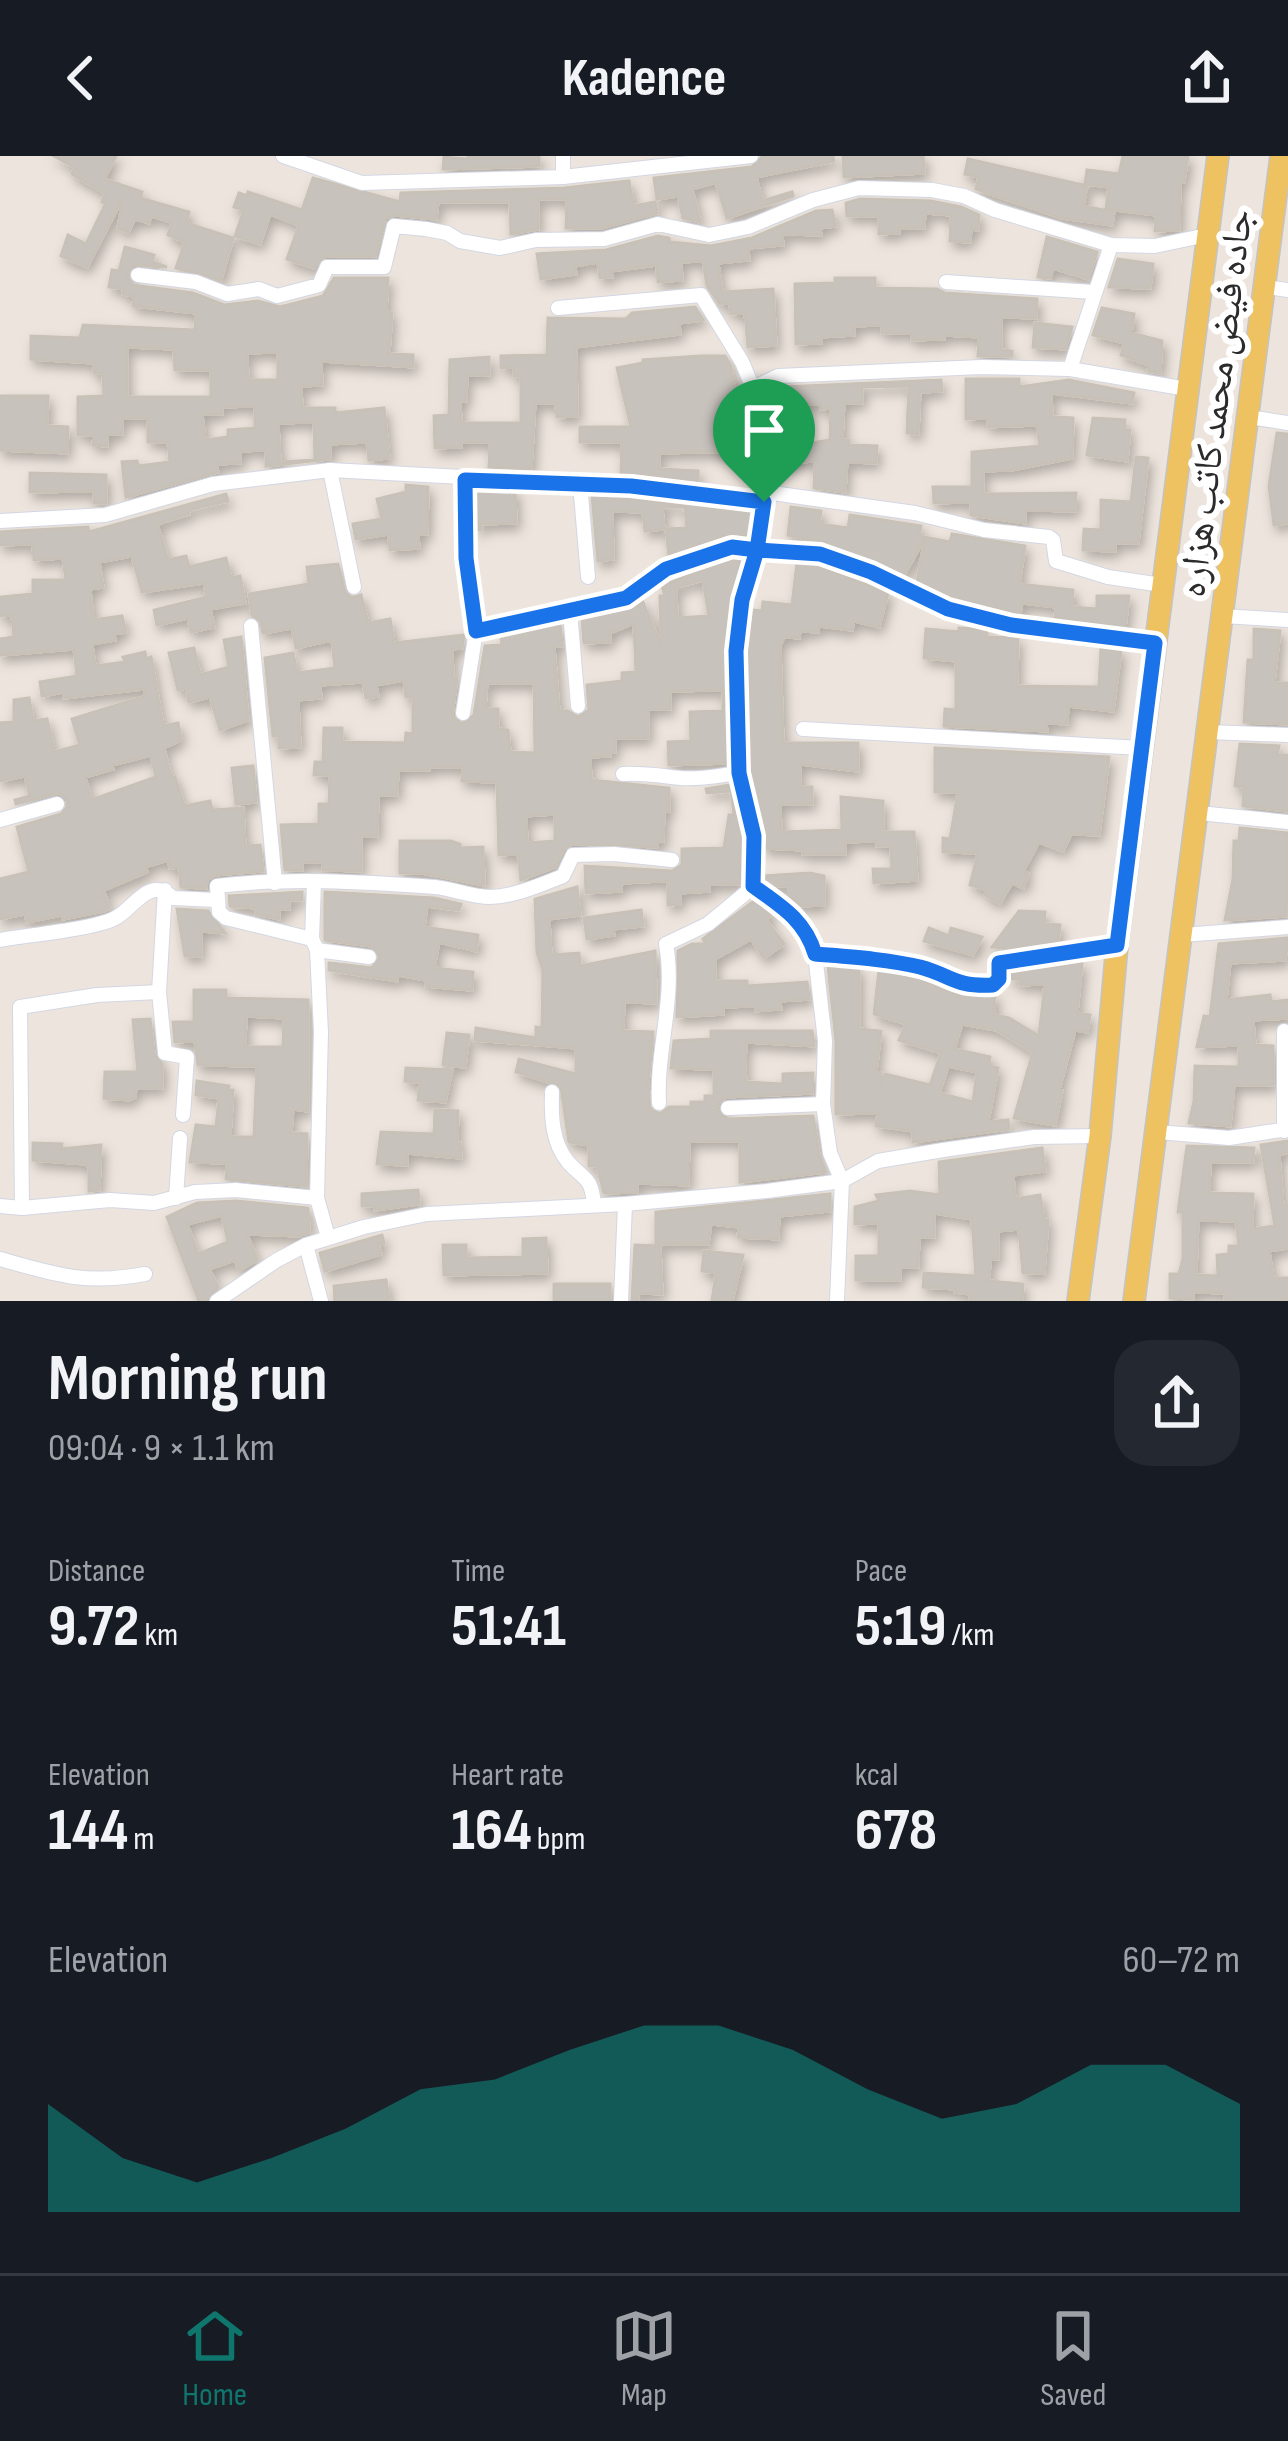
<!DOCTYPE html>
<html lang="en">
<head>
<meta charset="utf-8">
<style>
  :root { --surface:#171b24; --page:#242831; --text:#f1f3f6; --muted:#9ea1a6; --line:#363941; --accent:#0f766e }
  body { margin:0; font-family:"Sofia Sans Condensed","Noto Naskh Arabic",sans-serif; background:var(--page); color:var(--text); height:100vh; display:flex; flex-direction:column; font-size:45px; white-space:nowrap }
  * { box-sizing:border-box; margin:0 }
  p { font-size:39px; color:var(--muted) }
  .icon { flex:none; width:66px; height:66px; fill:none; stroke:currentColor; stroke-width:2; stroke-linecap:round; stroke-linejoin:round }
  .map { position:relative; height:1145px; overflow:hidden }
  .sheet { display:flex; flex-direction:column; background:var(--surface); flex:1 }
  .sheet>* { flex:none }
  .pin { position:absolute; display:grid; place-items:center; width:102px; height:102px; color:#fff; margin:-123px -51px; border-radius:50% 50% 50% 0; rotate:-45deg; box-shadow:0 0 12px #0007 }
  .pin .icon { rotate:45deg }
  .round { display:grid; place-items:center; flex:none; width:126px; height:126px; border-radius:36px; background:var(--page) }
  .head { display:flex; align-items:center; justify-content:space-between; height:204px; padding:0 48px }
  h1 { font-size:66px; font-weight:700; line-height:90px }
  .metrics { display:grid; grid-template-columns:repeat(3,1fr); gap:18px; height:204px; padding:12px 48px }
  .metrics div { display:grid; align-content:center }
  .metrics b { font-size:60px; font-weight:700 }
  .metrics small { font-size:33px; font-weight:400 }
  .metrics p { font-size:33px }
  .chart { height:336px; padding:24px 48px }
  .chart p { display:flex; justify-content:space-between }
  .chart svg { width:100%; height:216px; margin-top:12px; fill:var(--accent); opacity:.7 }
  header { display:flex; justify-content:space-between; align-items:center; height:156px; padding:0 48px; background:var(--surface); font-size:54px; font-weight:700 }
  .menu { display:flex; justify-content:space-around; align-items:center; height:168px; border-top:3px solid var(--line); background:var(--surface); font-size:33px; color:var(--muted) }
  .menu a { display:grid; justify-items:center; gap:6px }
  .menu .selected { color:var(--accent) }
  .map>svg:first-child { display:block }
  .building { fill:#c8c2bd; stroke:#c8c1b7; stroke-width:3; fill-rule:evenodd; filter:url(#shadow) }
  .lines { fill:none; stroke-linecap:round; stroke-linejoin:round }
  .minor-casing { stroke:#d3d7e3; stroke-width:16 }
  .primary-casing { stroke:#c4c4c4; stroke-width:24 }
  .minor { stroke:#fff; stroke-width:14 }
  .primary { stroke:#eec161; stroke-width:21 }
  .route-casing { stroke:#fff; stroke-width:24 }
  .route { stroke:#1a73e8; stroke-width:15 }
  .labels { text-anchor:middle; stroke-width:12; stroke-linejoin:round; paint-order:stroke }
  .street-label { font-size:39px; fill:#2b2b2b; stroke:#fff }
</style>
</head>
<body>
<header><svg class="icon" aria-label="back" viewBox="0 0 24 24"><path d="M15 5l-7 7 7 7"/></svg>Kadence<svg class="icon" aria-label="share" viewBox="0 0 24 24"><path d="M12 15V3M7 8l5-5 5 5M5 13v7h14v-7"/></svg></header>
<div class="map">
<svg width="1288" height="1145" viewBox="0 0 1288 1145">
  <defs>
    <filter id="shadow"><feDropShadow dx="3.5" dy="6" stdDeviation="6" flood-color="#0004"/></filter>
  </defs>
  <rect width="100%" height="100%" fill="#ede5dd"/>
  <g class="building">
    <path d="M54,0H116L104,23L142,36L140,42L189,56L186,67L233,82L221,124L176,112L185,86L168,79L172,66L151,60L149,67L135,63L128,76L118,72L123,42L87,111L61,100L68,79L86,88L106,47L102,46L105,37L72,18L74,13L81,15Z"/>
    <path d="M469,0H539V10L443,13L444,1L467,3Z"/>
    <path d="M763,0H833L834,5L756,21L762,45L792,36L793,40L727,62L716,26L692,33L700,66L683,62L678,40L657,43L654,22L752,11Z"/>
    <path d="M843,0H923L924,17L844,21Z"/>
    <path d="M1123,0H1188L1184,26L1180,25L1179,74L1155,75L1156,59L1106,53L1109,31L1085,28L1087,14L1119,18Z"/>
    <path d="M968,3L1087,30L1083,50L1114,56L1112,69L1062,62L976,33L979,21L965,18Z"/>
    <path d="M313,22L400,46L401,37L564,32L629,25L633,50L655,46L657,57L602,72H566L567,43H538V73L511,78L510,46H438L436,63L395,59L386,62L375,100H326L314,112L287,103L299,69L270,58L260,88L235,80L244,54L234,51L239,37L247,40L248,36L302,54Z"/>
    <path d="M860,43L931,45L961,51L979,59L978,74L971,73L970,86L950,85L951,59L925,57L924,72H899V77L879,78V60H847L846,47Z"/>
    <path d="M832,54L836,70L820,72L821,79L782,78L783,89L748,92L749,104L718,107L722,136L773,133L776,189L748,191L745,157L731,158L730,147L720,148L707,130L703,105L681,106L682,124L658,126L657,109L611,115L612,121L600,122L598,106L575,110L576,118L541,123L537,98L606,94L658,80L669,82L670,86L711,90L752,82L816,55Z"/>
    <path d="M1047,81L1097,96L1088,123L1053,112L1050,122L1038,121Z"/>
    <path d="M125,91L154,99L152,106L167,111L133,109L127,119L132,129L193,137L224,149L258,145L280,151L323,140L334,122H388L386,156L392,157L389,198L413,199V211L321,205L322,229L301,230L302,252H335V257L384,252L389,302L369,304L367,286L330,288V303L266,310V294L240,295V307L216,308L218,316L126,341L122,306L137,305L138,310L170,306L168,286H148V262H122V278H107V290L93,289L94,279H78V241L104,240L103,217H94V207L31,203V180L80,182L83,169L195,174L196,157L133,150L134,140L123,138L124,133L109,131L112,114L119,115ZM127,191L174,193L175,214H211V241H127ZM278,196V224H248L247,197ZM255,250V272L228,274V281L205,284L202,258H222V251ZM314,266L315,304L280,306L278,267Z"/>
    <path d="M1118,103L1153,108L1150,132L1109,131Z"/>
    <path d="M835,122H875V132L937,133L945,137L1037,143L1036,162L1001,161V194L1012,195V200H978L979,181L944,179V183L912,184V177H882V169L854,170V179L821,181V187L796,188L795,128L835,127Z"/>
    <path d="M695,151L703,164L679,167L680,178L576,191L577,260L557,261L556,247H535L531,313L489,311L490,286H461V291L435,292L434,260L449,259L450,204L489,201V219H467L466,245H460L461,267H521V220H514V211L501,212V200L547,199L548,162L626,163L632,157Z"/>
    <path d="M1102,152L1134,158L1131,177L1162,185L1160,217L1148,215L1149,209L1121,199L1125,187L1093,179Z"/>
    <path d="M1035,167L1072,171L1065,193L1033,191Z"/>
    <path d="M700,200H725L730,208L747,295L659,297V313L698,315V326L621,318L622,286H580V271H631L617,212L643,207V204Z"/>
    <path d="M966,223H1019V231L1069,224L1134,237L1132,247L1051,237L1052,261L1073,262L1072,302L1012,314L983,315V338L1076,337L1075,355L1025,354V367L971,359V346L934,347L933,331H972V296L1040,290L1037,269L988,271V262L966,263Z"/>
    <path d="M941,224L942,235L920,236L918,278L907,277L909,230L862,231V247H844L842,284H849V289L877,290L876,307L847,306L845,336L814,332L815,305L776,308L770,263L785,261L788,291L830,284L831,252L821,253L820,248L784,249L783,231Z"/>
    <path d="M0,240H48L47,270L68,271L67,297L0,294Z"/>
    <path d="M1093,262L1125,264L1124,274H1130L1127,305L1087,299Z"/>
    <path d="M1277,277L1288,278V367L1274,369L1269,330Z"/>
    <path d="M1136,301L1148,302L1138,387H1115V395L1083,394L1084,373L1101,374V344L1131,346Z"/>
    <path d="M30,317L106,319V347H94V335L30,336Z"/>
    <path d="M406,329L428,331L427,378H418L419,392L390,394L389,378L356,383L353,368L382,363L377,343L406,336Z"/>
    <path d="M476,333L515,335L516,367L481,368V374H478Z"/>
    <path d="M226,338L228,345L188,354L189,358L157,368L168,404L186,400L189,411L226,402L231,422L240,420L245,447L210,453L214,471L191,476L188,462L157,469L154,454L207,441L204,427L142,436L132,400L99,406L103,431L90,433L93,464L122,460L126,476L114,478L115,484L92,488L95,510L125,506L123,501L145,496L146,503L151,501L163,570L178,567L181,584L164,592L171,622L175,621L184,650L210,645L212,654L243,652L245,690L260,689L263,715L215,719L207,724L206,732L181,731L179,711L170,712L168,704L145,711L147,716L104,734L105,740L100,742H106L109,752L104,755L63,763L62,759L27,766L25,758L0,763V723L29,716L17,671L61,658L68,650L66,641L59,637L16,648L15,644L30,640L25,620L0,625V567L14,566V544L29,542L33,565L47,563L54,596L80,589L72,563L146,540L144,533L64,542V536L42,540L40,526L77,520L74,493L0,499V483L14,481L12,459L0,460V441L33,438V424H66L63,402L34,404L33,388L0,389V376L88,371L89,376ZM151,599L156,621L91,644L85,621L113,613L112,609Z"/>
    <path d="M592,339L752,355L751,375L749,381L728,380L669,400L666,373L687,372L685,351H662L664,373L645,375L643,356L612,355L613,403L598,405Z"/>
    <path d="M791,351L821,355L819,368L848,372L850,359L921,370L919,380L950,386L952,378L1025,390L1019,428L1073,434L1072,451L1097,453V440H1129L1125,472L1055,462L1056,451L1022,447L1020,459L952,442L917,426L925,382L904,419L824,387L788,379Z"/>
    <path d="M733,402L741,403V407L731,442L725,494L728,607L669,609L668,586L691,585L690,556L723,555V534L670,535V553H648V582H615V596H610V600L590,601L591,624L669,632V655L664,656L663,685H658L657,691L572,688L564,693L555,711L521,724L518,698L499,699L497,626L462,625L463,611H429V614H398L397,639H378L377,680H361V715L323,714V706H302V714H285L281,669L319,668V648H329L330,619H314L315,606H323L324,572H342V586L405,587L406,577L413,578V541H406L404,524L376,529L378,540L366,542L363,526L320,529L321,542L298,544L300,591L279,592V580H273L265,502L293,497L297,517L335,512L332,484L296,492L292,472L263,477L261,465L252,459L249,438L309,428L307,411L338,408L345,437L352,442L361,439L368,467L390,463L394,487L464,479L462,492L452,493L453,522L457,521L452,560L462,568L474,559L485,490L502,489L501,481L560,468L562,490H554L559,555H568L578,561L589,554L587,529L622,525V517L636,516L634,467L610,477V486L584,487L582,463L628,453L642,444L661,490L660,440H665L662,430ZM703,424L709,460L677,462L676,431ZM487,527H534L535,597L510,596L508,574L498,573V553H485ZM555,658V685L527,687L526,660Z"/>
    <path d="M797,407L818,409L888,437L879,471L854,465L852,474L819,470L818,476L800,475L799,482L784,481L780,490L783,587H858V615L800,608V631H812V648H780L781,676L842,674L841,641L883,645V676H914L917,724L874,727L873,713H892L891,690H877V685L845,686V698H803V694L765,692L750,616L747,496L752,454L762,455L763,446L792,449Z"/>
    <path d="M959,472L987,474L986,481L1018,482L1017,530L1099,531L1101,492L1121,494L1113,555L1068,550L1067,568L1046,567L1047,575L944,570L945,553L956,554V505L924,502L926,473L959,476Z"/>
    <path d="M1254,473L1280,475L1274,527H1288V568L1244,566L1248,504H1254Z"/>
    <path d="M241,481L248,564L220,574L210,541L189,546L186,532L178,534L169,497L194,492L200,519L229,511L224,484Z"/>
    <path d="M1240,588L1279,590L1277,599H1288V655L1243,650L1244,631L1235,630Z"/>
    <path d="M935,592L1109,601L1099,679L1071,678L1063,695L1039,686L1023,715L1028,718L1023,732L1012,727L1000,747L985,739L988,734L970,729L978,697L943,696V682L950,683L958,636H935Z"/>
    <path d="M253,610L256,646L236,648L232,612Z"/>
    <path d="M730,629L743,681L739,728H709V735L680,737V748L668,749V725L635,726L621,728V735L586,737L585,710L672,715L682,709V693L724,692L729,659H734L731,635L707,637L706,633Z"/>
    <path d="M1240,672L1288,677L1286,760L1225,764L1233,723L1234,685H1239Z"/>
    <path d="M400,685H451L460,688V692L483,691L484,729L422,717H400Z"/>
    <path d="M810,717L824,720V749L801,750L790,742L789,730H772L764,725V720Z"/>
    <path d="M577,731L580,759L549,763L551,799L579,797L580,810L655,795L656,847L624,846L623,875L653,876L648,927L650,954L660,958L669,951H691V946H705V940H714V913L671,912L674,885L711,883V875H812L814,890L746,886L745,911L746,926L783,928V918L813,917L812,937L726,941L719,946L717,954L728,963L813,960L819,999L826,1016L740,1026V985H689L688,1029L637,1027V1036L604,1037L597,1010H589V989L569,986L561,930L516,916L519,903L576,918V892L475,884L476,872L536,882V871L542,872L543,814L537,797L535,743Z"/>
    <path d="M302,736V744H289V753H279V763L256,758V752L230,750L229,740Z"/>
    <path d="M325,736L434,742L461,748L459,754L427,750L424,771L478,779L476,795L439,786L434,812L473,816L472,834L426,830V824L398,819L397,825L329,814V807L372,812L380,801L372,790L325,784Z"/>
    <path d="M754,745L773,757L766,764L784,788L764,802L751,783L715,803V825H747V830L807,826L809,843L780,845L781,853L756,855V850L723,851V858L677,861L678,795L692,788H706L703,783Z"/>
    <path d="M177,753L208,755L225,777L201,775V800H185Z"/>
    <path d="M641,754L643,770L613,773L614,779L587,783L584,762Z"/>
    <path d="M1019,755L1045,756L1044,768L1060,769L1058,787L1005,795V792L992,791Z"/>
    <path d="M929,772L949,780L951,772L982,781L973,799L924,785Z"/>
    <path d="M1288,782L1285,804L1230,807L1226,844L1270,839L1271,846L1288,844V862L1253,864L1255,889L1273,890V929H1234L1230,970L1189,967L1194,945L1195,910L1239,911V889L1197,891L1204,860L1210,861L1219,788Z"/>
    <path d="M1082,806L1077,857L1090,859L1087,876L1075,874L1059,934L1062,935L1055,969L1014,962L1033,896L996,874L962,868L954,893L990,901L989,910L998,912L988,966L1008,964L1009,973L913,986V975L876,970L878,957L836,958V884L828,810L859,812V873L881,875L876,916L881,917V929L885,918L930,929L941,897L899,884L906,868L874,858L879,814L925,825L962,841L995,838L994,859L1009,862L1039,880L1045,828L1020,829V823H1010V817ZM948,910L977,916L973,946L939,937Z"/>
    <path d="M194,834H226V842L308,844V955L293,953L291,977L307,978L306,1030L226,1023L227,1007L190,1006L196,969L216,971L219,942L196,939L197,925L229,930L228,934H233L230,981H254L257,910L198,909L195,885L175,886L173,866H194ZM246,860L284,862L283,891H245Z"/>
    <path d="M150,863L154,898L162,908V932H136L135,941L130,944L104,942L105,916H138L133,864Z"/>
    <path d="M447,877L469,879L465,911L443,909Z"/>
    <path d="M406,912L452,914L445,946L418,944L420,926L405,925Z"/>
    <path d="M435,954L458,955L457,987H460L461,1002L407,997V1009L377,1008L381,976L434,978Z"/>
    <path d="M1288,985V996L1279,999L1283,1050L1288,1049V1092L1269,1095L1273,1122H1288V1145H1225V1137L1193,1136V1143L1170,1142V1118H1179L1183,1102V1056H1178L1187,990L1254,992L1253,1006H1210L1209,1037L1253,1038L1252,1073L1275,1070L1261,989ZM1198,1064L1236,1065L1239,1090H1229V1098L1217,1099L1218,1120L1196,1119Z"/>
    <path d="M33,987L62,988L61,993L101,989L99,1034L89,1035V1011L85,1008L33,1004Z"/>
    <path d="M1042,992L1045,1015L1013,1019L1015,1043L1040,1039L1044,1064H1048L1044,1117H1023L1019,1073L998,1075V1103H990L989,1125L1023,1128L1022,1145H970V1138L955,1136L956,1133L923,1131L924,1117L976,1120L972,1063L934,1057V1081H919L918,1111H900V1124H856V1100H879V1067L855,1068V1051L879,1045L876,1039L910,1035L940,1039L939,1006Z"/>
    <path d="M418,1034L419,1048L375,1054V1050H362V1038Z"/>
    <path d="M830,1038V1055L779,1060L778,1083L738,1081L739,1071L711,1068L708,1088H656V1056Z"/>
    <path d="M236,1045L308,1052L309,1076L299,1080L247,1078L257,1104L239,1114L235,1104L209,1113L218,1131L206,1145H199L167,1061L197,1047ZM222,1059L228,1086L198,1098L187,1068Z"/>
    <path d="M382,1079L384,1087L378,1088L381,1098L325,1115L320,1097Z"/>
    <path d="M546,1082L547,1117L444,1119L443,1089H466V1102L523,1101V1083Z"/>
    <path d="M635,1089L660,1090L662,1138L638,1137V1145H632Z"/>
    <path d="M704,1095L743,1099L732,1145H712L716,1117L702,1115Z"/>
    <path d="M386,1124L389,1145H335L334,1130Z"/>
    <rect x="554" y="1128" width="56" height="17"/>
  </g>
  <g class="lines">
    <g class="minor-casing">
      <g id="minor">
        <path d="M283,0L362,27L563,21L751,0"/>
        <path d="M563,0V21"/>
        <path d="M138,119L196,126L227,138L259,133L277,140L319,129L327,111H384L394,70L426,73L447,77L460,85L500,92L536,84L604,83L658,68L709,79L748,71L813,44L859,32L932,34L964,40L995,54L1111,89L1155,90L1207,79"/>
        <path d="M946,126L1093,136"/>
        <path d="M1266,131L1288,134"/>
        <path d="M558,152L701,139L742,206L753,232L766,316L762,377L742,444L736,495L739,617L754,680L753,731L791,756L809,778L815,798L825,885L823,948L830,997L842,1025L837,1145"/>
        <path d="M1070,213L1111,89"/>
        <path d="M753,232L778,220L981,211L1070,213L1187,233"/>
        <path d="M1249,261L1288,267"/>
        <path d="M330,314L354,431"/>
        <path d="M580,327L588,421"/>
        <path d="M765,336L915,357L984,374L1049,381L1053,384L1056,405L1108,421L1162,429"/>
        <path d="M0,365L105,359L213,328L330,314L630,330L764,345"/>
        <path d="M570,455L578,550"/>
        <path d="M1223,460L1288,464"/>
        <path d="M251,470L275,727"/>
        <path d="M476,475L626,442L666,413L732,391L820,398L871,416L948,453L1011,469L1155,487"/>
        <path d="M463,557L476,475L467,402L465,324"/>
        <path d="M803,573L1141,592"/>
        <path d="M1208,576L1288,579"/>
        <path d="M623,618C644,617 662,620 681,622C699,624 721,619 739,617"/>
        <path d="M1199,657L1288,666"/>
        <path d="M0,664L57,648"/>
        <path d="M314,727L312,783L317,794L321,876L317,1042L328,1081"/>
        <path d="M165,734L159,836L165,897L187,901L183,959"/>
        <path d="M1182,779L1288,771"/>
        <path d="M312,783L226,762L219,756L217,730C288,721 364,726 435,731C454,733 472,741 490,741C516,740 540,729 563,720L573,699L614,698L672,704"/>
        <path d="M0,784C26,779 98,773 117,761C136,749 150,720 173,742L216,744"/>
        <path d="M317,794L369,801"/>
        <path d="M815,798C853,801 893,801 929,814C940,818 951,827 963,830C975,832 990,831 999,823V807L1117,789"/>
        <path d="M552,936C551,960 552,987 568,1006C585,1025 591,1020 594,1048"/>
        <path d="M659,947C656,894 676,842 666,788L708,768L753,731"/>
        <path d="M728,952L823,948"/>
        <path d="M1284,975V875"/>
        <path d="M1158,976L1229,982L1288,973"/>
        <path d="M176,1042L180,982"/>
        <path d="M0,1050L22,1052L110,1044L154,1047L195,1036L236,1034L317,1042"/>
        <path d="M22,1052L20,851L97,839L159,836"/>
        <path d="M306,1089L321,1145"/>
        <path d="M0,1103C57,1119 85,1129 145,1118"/>
        <path d="M217,1145L277,1104L306,1089L364,1071L427,1058L625,1048L767,1035L842,1025L878,1005L943,994L1034,981L1100,980"/>
        <path d="M621,1145L625,1048"/>
      </g>
    </g>
    <g class="primary-casing">
      <g id="primary">
        <path d="M1078,1145L1100,980L1117,789L1218,0"/>
        <path d="M1134,1145L1281,0"/>
      </g>
    </g>
    <use href="#minor" class="minor"/>
    <use href="#primary" class="primary"/>
  </g>
  <g class="lines">
    <g class="route-casing">
      <path id="route" d="M764,346L631,330L465,324L466,402L476,475L626,442L666,413L732,391L757,394L742,444L736,495L739,617L754,680L753,730C781,750 805,764 815,798C851,801 885,803 920,811C953,820 954,831 993,829L999,823V807L1117,789L1155,487L1011,469L948,453L871,416L820,398L757,394L764,346"/>
    </g>
    <use href="#route" class="route"/>
  </g>
  <g class="labels">
    <g class="street-label">
      <text transform="translate(1214 247) rotate(-83)" y="14">جاده فیض محمد کاتب هزاره</text>
    </g>
  </g>
</svg>
<div class="pin" style="left:764px;top:346px;background:#1e9e55"><svg class="icon" aria-label="arrive" viewBox="0 0 24 24"><path d="M6 21V4h12l-3 4 3 4H6"/></svg></div>
</div>
<section class="sheet">
<div class="head"><div><h1>Morning run</h1><p>09:04 · 9 × 1.1 km</p></div><a class="round"><svg class="icon" aria-label="share" viewBox="0 0 24 24"><path d="M12 15V3M7 8l5-5 5 5M5 13v7h14v-7"/></svg></a></div>
<div class="metrics">
<div><p>Distance</p><b>9.72<small> km</small></b></div>
<div><p>Time</p><b>51:41</b></div>
<div><p>Pace</p><b>5:19<small> /km</small></b></div>
</div>
<div class="metrics">
<div><p>Elevation</p><b>144<small> m</small></b></div>
<div><p>Heart rate</p><b>164<small> bpm</small></b></div>
<div><p>kcal</p><b>678</b></div>
</div>
<div class="chart"><p><span>Elevation</span>60–72 m</p>
<svg viewBox="0 0 160 44" preserveAspectRatio="none"><path d="M0 44V22L10 33L20 38L30 33L40 27L50 19L60 17L70 11L80 6L90 6L100 11L110 19L120 25L130 22L140 14L150 14L160 22V44z"/></svg>
</div>
</section>
<nav class="menu">
<a class="selected"><svg class="icon" aria-label="home" viewBox="0 0 24 24"><path d="M3 11l9-7 9 7M6 9v11h12V9"/></svg>Home</a>
<a><svg class="icon" aria-label="map" viewBox="0 0 24 24"><path d="M3 6l6-2 6 2 6-2v14l-6 2-6-2-6 2zM9 4v14M15 6v14"/></svg>Map</a>
<a><svg class="icon" aria-label="saved" viewBox="0 0 24 24"><path d="M7 4h10v16l-5-4-5 4z"/></svg>Saved</a>
</nav>
</body>
</html>
